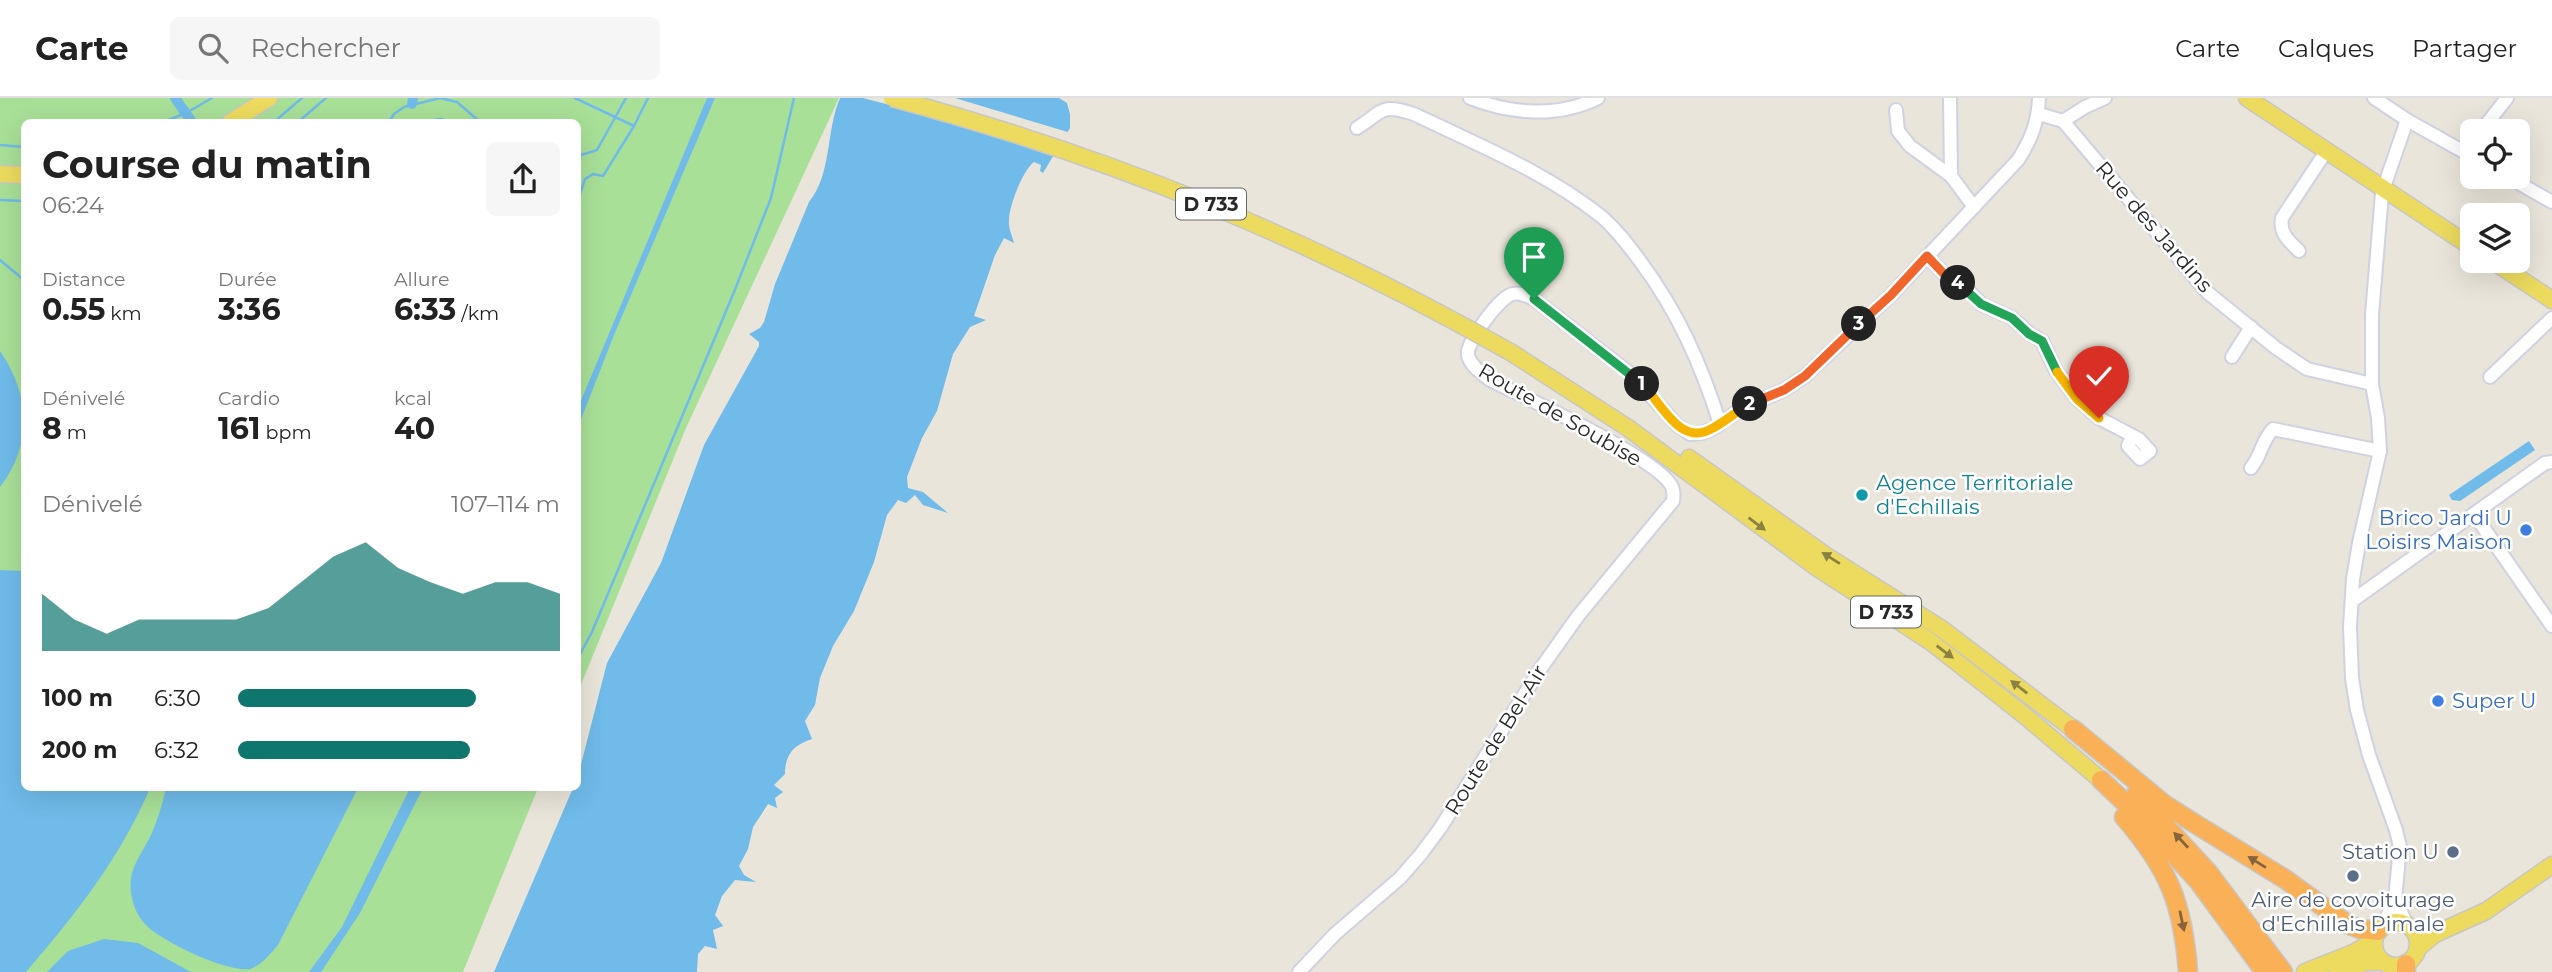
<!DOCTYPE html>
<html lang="fr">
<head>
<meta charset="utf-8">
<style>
  :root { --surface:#fff; --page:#f6f6f6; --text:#222; --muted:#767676; --line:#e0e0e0; --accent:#0f766e }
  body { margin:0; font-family:Montserrat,sans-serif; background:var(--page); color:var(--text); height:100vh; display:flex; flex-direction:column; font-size:26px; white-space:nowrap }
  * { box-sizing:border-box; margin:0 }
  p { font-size:23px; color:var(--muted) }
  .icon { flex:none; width:38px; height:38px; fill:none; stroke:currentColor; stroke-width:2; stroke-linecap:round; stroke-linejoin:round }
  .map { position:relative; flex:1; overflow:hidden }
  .sheet { position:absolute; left:21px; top:21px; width:560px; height:672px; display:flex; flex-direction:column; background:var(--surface); border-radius:10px; box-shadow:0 7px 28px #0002 }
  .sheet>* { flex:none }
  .controls { position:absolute; left:2460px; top:21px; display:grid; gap:14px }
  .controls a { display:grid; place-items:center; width:70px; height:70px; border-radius:10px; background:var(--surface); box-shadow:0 7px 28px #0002; font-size:35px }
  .pin { position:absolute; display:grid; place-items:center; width:60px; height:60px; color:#fff; margin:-72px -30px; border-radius:50% 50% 50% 0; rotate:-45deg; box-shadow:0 0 7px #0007 }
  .pin .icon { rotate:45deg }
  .km { position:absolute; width:35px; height:35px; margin:-18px; border-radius:50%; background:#222; color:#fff; font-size:19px; line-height:35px; text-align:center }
  .round { display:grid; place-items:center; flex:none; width:74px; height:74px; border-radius:10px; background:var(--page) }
  .head { display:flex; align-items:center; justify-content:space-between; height:119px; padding:0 21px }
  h1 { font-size:38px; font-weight:700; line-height:52px }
  .metrics { display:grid; grid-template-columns:repeat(3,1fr); gap:10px; height:119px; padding:7px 21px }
  .metrics div { display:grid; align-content:center }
  .metrics b { font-size:30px; font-weight:700 }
  .metrics small { font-size:19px; font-weight:400 }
  .metrics p { font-size:19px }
  .chart { height:196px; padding:14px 21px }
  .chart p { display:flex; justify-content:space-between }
  .chart svg { width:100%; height:126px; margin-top:7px; fill:var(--accent); opacity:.7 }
  ul { padding:0 21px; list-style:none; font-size:23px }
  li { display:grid; grid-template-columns:112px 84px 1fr; align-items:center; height:52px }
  li i { height:18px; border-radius:9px; background:var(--accent) }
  header { display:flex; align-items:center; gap:42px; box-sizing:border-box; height:98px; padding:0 35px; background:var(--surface); border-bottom:2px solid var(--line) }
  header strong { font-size:33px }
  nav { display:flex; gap:38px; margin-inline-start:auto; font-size:24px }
  .search { width:490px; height:63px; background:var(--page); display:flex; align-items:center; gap:18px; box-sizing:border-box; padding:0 24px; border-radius:10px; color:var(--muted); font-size:26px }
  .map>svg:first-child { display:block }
  .green { fill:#a8e098 }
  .water { fill:#70bbea }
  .pier { fill:#eae5da }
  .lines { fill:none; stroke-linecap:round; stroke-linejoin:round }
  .stream { stroke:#70bbea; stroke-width:2.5 }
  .canal { stroke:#70bbea; stroke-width:10 }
  .minor-casing { stroke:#d0d1e1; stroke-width:16 }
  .major-casing { stroke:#c7c7c7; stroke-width:19 }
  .highway-casing { stroke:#c7c7c7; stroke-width:21 }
  .minor { stroke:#fff; stroke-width:12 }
  .major { stroke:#ecdb5e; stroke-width:16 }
  .highway { stroke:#f9b057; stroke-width:18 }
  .major-bridge-casing { stroke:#c7c7c7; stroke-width:19; stroke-linecap:butt }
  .major-bridge { stroke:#ecdb5e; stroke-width:16 }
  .oneway { fill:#8a8243 }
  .oneway2 { fill:#86653d }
  .split-1-casing { stroke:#fff; stroke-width:14 }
  .split-2-casing { stroke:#fff; stroke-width:14 }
  .split-3-casing { stroke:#fff; stroke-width:14 }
  .split-4-casing { stroke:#fff; stroke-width:14 }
  .split-5-casing { stroke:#fff; stroke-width:14 }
  .split-6-casing { stroke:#fff; stroke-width:14 }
  .split-1 { stroke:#22a559; stroke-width:9 }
  .split-2 { stroke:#f5b400; stroke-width:9 }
  .split-3 { stroke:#f0652b; stroke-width:9 }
  .split-4 { stroke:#f0652b; stroke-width:9 }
  .split-5 { stroke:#22a559; stroke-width:9 }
  .split-6 { stroke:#f5b400; stroke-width:9 }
  .culture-dot { fill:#0f9aa8; stroke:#fff; stroke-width:2.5 }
  .shop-dot { fill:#3f7fe0; stroke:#fff; stroke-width:2.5 }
  .service-dot { fill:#5c6f8a; stroke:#fff; stroke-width:2.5 }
  .labels { text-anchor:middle; stroke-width:5; stroke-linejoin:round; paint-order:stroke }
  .shield { fill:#fff; stroke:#686868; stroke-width:2 }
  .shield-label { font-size:19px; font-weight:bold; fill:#282828 }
  .street-label { font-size:21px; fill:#282828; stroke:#fff }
  .culture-label { font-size:21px; fill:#0d838f; stroke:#fff; text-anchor:start }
  .shop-label { font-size:21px; fill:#366cbe; stroke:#fff; text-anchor:end }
  .service-label { font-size:21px; fill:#4e5e75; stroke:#fff; text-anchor:end }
</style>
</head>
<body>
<header>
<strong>Carte</strong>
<div class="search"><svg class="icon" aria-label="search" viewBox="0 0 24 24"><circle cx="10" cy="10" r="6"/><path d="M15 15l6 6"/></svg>Rechercher</div>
<nav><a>Carte</a><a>Calques</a><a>Partager</a></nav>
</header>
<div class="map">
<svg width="2552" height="874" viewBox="0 0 2552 874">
  <rect width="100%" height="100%" fill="#eae5da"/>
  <path class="green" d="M0,0H839L686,330L578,594V24H24V690H538L463,874H0Z"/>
  <g class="water">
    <path d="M707,0H715L614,237L578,329V310Z"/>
    <path d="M840,0H1059L1067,5L1070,16V30L1043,75L1040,73L1041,67L1034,64C1023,72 1009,108 1009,122C1008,129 1012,138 1014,145L1004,140L995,157L974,218L986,222L970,229L953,256L937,313L922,340L907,379L908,390L923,394L948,415L923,407L915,397L906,405L898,402L887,417L874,464L854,513L833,548L820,580L815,607L805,623L812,641C793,647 785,657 785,676L774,687L783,694L775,700L777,710L768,706L753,729L748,751L739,768L744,777L756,784L735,782L722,798L715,817L723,828L713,832L717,851L705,848L698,856L697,874H494L573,690H578V678L607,565L661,465L704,347L759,248V244L749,236L760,230L764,224L775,186L809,104C832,76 826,32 840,0Z"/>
    <path d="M0,253C30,296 33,347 0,389Z"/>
    <path d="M2529,343L2535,352L2460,403L2452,402L2449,397Z"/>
    <path d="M0,472L24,473V690H150C121,759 75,817 26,874H0Z"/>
    <path d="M166,690H358L278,847C270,856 262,867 250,871C225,874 166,845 148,829C138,820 133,808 131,795C128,772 139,760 149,741C157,725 162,707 166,690Z"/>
    <path d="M410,690H423L360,815L321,874H309L342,829Z"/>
    <path d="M104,841L138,845L191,874H47L68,853Z"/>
  </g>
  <path class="pier" d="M863,0H955L1071,35L1063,46L940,20Z"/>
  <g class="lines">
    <g class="stream">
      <path d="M575,0L634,28L648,0"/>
      <path d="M163,24L186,15L212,0"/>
      <path d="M274,24L302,0"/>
      <path d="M298,24L326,0"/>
      <path d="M389,24L394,16L404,9L440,0L457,4L480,24"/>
      <path d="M419,24L441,21L450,24"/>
      <path d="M0,47L24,49"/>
      <path d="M578,58L597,52L626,0"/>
      <path d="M0,102L24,103"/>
      <path d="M578,102L585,81L593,76L603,78L634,28"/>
      <path d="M0,162L24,182"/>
      <path d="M578,560L592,534L734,194L771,100L794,0"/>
    </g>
    <g class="canal">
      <path d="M175,0L192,24"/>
      <path d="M412,6L413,0"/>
    </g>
    <g class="minor-casing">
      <g id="minor">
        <path d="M1470,0C1511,16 1557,20 1598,0"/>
        <path d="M1950,0L1951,78L1974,109"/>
        <path d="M2374,0L2407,22L2473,59"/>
        <path d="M1896,12L1898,33L1910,48L1951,78"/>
        <path d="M2039,16L2063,23L2085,9L2105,0"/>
        <path d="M2063,23L2207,194L2276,250L2307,271L2372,286"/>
        <path d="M1357,30C1384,13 1380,5 1414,16C1478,47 1546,74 1602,119C1617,132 1628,147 1640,163C1678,214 1701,266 1720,326"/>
        <path d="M2481,33L2507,0"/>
        <path d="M2508,79L2552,104"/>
        <path d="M2299,153C2289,143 2279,135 2282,120L2327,52"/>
        <path d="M1927,158L1945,177L1965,189L1981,206L2012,220L2030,236L2042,243L2056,273L2077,301L2099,320L2139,341L2150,353L2140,361L2128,348L2132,339"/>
        <path d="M2232,259L2251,229"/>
        <path d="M2490,279L2552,220"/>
        <path d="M2251,370C2262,356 2261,344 2273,331L2380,353"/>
        <path d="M2474,416L2552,528"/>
        <path d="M2352,503L2545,365L2552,364"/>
        <path d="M2395,801L2407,827"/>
        <path d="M2382,829L2395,801L2400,749L2396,732L2369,657L2357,612L2352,580L2350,529L2353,481L2359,445L2380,353L2378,320L2372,286V217L2382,95L2407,22"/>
        <path d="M1299,874L1335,836L1400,780L1421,756L1441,729L1541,570L1578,518L1673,403C1674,397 1674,392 1671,387C1653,358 1526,300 1490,282C1482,275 1470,268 1468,257C1465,246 1500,198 1513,196C1520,194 1527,198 1534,201L1633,278L1677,327L1690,336L1702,335L1712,331L1744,309L1784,292L1805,278L1891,197L2018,62C2031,42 2038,24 2039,0"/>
      </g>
    </g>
    <g class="major-casing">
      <g id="major">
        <path d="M2247,0L2473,150"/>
        <path d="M231,24L269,0"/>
        <path d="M0,76L24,77"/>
        <path d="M2493,163L2552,202"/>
        <path d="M1512,255L1628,330L1816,469L1931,544L2024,617L2101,682"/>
        <path d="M1689,360L1825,457L1942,531L2073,631"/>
        <circle cx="2396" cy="846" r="22"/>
        <path d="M2418,850L2435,836L2486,813L2552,767"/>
        <path d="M2305,874L2353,855L2374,843"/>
        <path d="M2338,874L2366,864H2382"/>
      </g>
    </g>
    <g class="highway-casing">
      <g id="highway">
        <path d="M2073,631L2164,706L2189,722L2285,781L2347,826L2360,831L2378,833"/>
        <path d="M2101,682L2143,722L2199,784L2265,874"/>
        <path d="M2136,696L2208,774L2283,874"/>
        <path d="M2124,719C2169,771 2183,806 2188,874"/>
        <path d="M2406,874V866"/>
      </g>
    </g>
    <use href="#minor" class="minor"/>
    <use href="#major" class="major"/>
    <use href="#highway" class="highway"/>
    <g class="major-bridge-casing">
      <path id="major-bridge" d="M892,0C1115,60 1311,141 1512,255"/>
    </g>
    <use href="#major-bridge" class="major-bridge"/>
  </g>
  <defs><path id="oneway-solid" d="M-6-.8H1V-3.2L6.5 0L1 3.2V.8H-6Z" transform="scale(1.75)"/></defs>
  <g class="oneway">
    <use href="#oneway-solid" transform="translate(1757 426) rotate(37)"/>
    <use href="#oneway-solid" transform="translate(1831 460) rotate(-148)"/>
    <use href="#oneway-solid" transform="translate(1945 554) rotate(37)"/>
    <use href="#oneway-solid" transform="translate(2019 589) rotate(-142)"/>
  </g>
  <g class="oneway2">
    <use href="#oneway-solid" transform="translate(2181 742) rotate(-133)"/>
    <use href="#oneway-solid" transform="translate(2257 764) rotate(-148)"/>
    <use href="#oneway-solid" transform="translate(2182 823) rotate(78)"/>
  </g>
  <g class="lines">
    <g class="split-1-casing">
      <path id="split-1" d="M1534,201L1642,286"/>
    </g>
    <g class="split-2-casing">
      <path id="split-2" d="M1642,286C1662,305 1680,350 1713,330C1726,323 1737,313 1750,306"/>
    </g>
    <g class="split-3-casing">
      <path id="split-3" d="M1750,306L1784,292L1805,278L1859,226"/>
    </g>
    <g class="split-4-casing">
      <path id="split-4" d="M1859,226L1891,197L1927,158L1945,177L1958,185"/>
    </g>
    <g class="split-5-casing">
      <path id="split-5" d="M1958,185L1981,206L2012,220L2029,236L2042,243L2057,274"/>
    </g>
    <g class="split-6-casing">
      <path id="split-6" d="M2057,274L2077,301L2099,320"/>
    </g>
    <use href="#split-1" class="split-1"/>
    <use href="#split-2" class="split-2"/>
    <use href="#split-3" class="split-3"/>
    <use href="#split-4" class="split-4"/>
    <use href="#split-5" class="split-5"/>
    <use href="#split-6" class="split-6"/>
  </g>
  <circle class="culture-dot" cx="1862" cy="397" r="7"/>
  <g class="shop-dot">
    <circle cx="2526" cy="432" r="7"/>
    <circle cx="2438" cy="603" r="7"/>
  </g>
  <g class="service-dot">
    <circle cx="2453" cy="754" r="7"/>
    <circle cx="2353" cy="778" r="7"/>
  </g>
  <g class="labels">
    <g class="shield">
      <rect x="1176" y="90.5" width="70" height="31" rx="5"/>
      <rect x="1851" y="498.5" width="70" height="31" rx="5"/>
    </g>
    <g class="shield-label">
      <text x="1211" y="113">D 733</text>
      <text x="1886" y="521">D 733</text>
    </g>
    <g class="street-label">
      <text transform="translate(2154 129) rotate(49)" y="7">Rue des Jardins</text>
      <text transform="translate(1560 317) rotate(30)" y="7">Route de Soubise</text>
      <text transform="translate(1496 642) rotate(-58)" y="7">Route de Bel-Air</text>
    </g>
    <g class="culture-label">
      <text x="1876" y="392">Agence Territoriale<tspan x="1876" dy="24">d'Echillais</tspan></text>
    </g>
    <g class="shop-label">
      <text x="2512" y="427">Brico Jardi U<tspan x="2512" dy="24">Loisirs Maison</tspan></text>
      <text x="2452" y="610" text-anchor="start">Super U</text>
    </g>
    <g class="service-label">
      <text x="2439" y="761">Station U</text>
      <text x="2353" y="809" text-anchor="middle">Aire de covoiturage<tspan x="2353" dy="24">d'Echillais Pimale</tspan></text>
    </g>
  </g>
</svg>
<div class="controls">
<a><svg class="icon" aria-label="locate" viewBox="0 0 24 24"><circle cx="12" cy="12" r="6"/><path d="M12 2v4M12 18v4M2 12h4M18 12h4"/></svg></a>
<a><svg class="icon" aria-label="layers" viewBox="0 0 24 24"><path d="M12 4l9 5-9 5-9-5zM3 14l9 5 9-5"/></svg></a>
</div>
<div class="pin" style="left:1534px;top:201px;background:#1e9e55"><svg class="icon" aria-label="arrive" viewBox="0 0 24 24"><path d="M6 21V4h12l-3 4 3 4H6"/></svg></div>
<div class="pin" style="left:2099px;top:320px;background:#d93025"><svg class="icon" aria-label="check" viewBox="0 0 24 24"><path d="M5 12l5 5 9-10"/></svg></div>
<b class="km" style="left:1642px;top:286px">1</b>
<b class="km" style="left:1750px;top:306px">2</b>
<b class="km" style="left:1859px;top:226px">3</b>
<b class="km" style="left:1958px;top:185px">4</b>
<section class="sheet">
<div class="head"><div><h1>Course du matin</h1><p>06:24</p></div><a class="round"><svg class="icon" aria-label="share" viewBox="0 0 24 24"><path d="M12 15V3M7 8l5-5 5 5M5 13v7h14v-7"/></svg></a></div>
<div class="metrics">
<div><p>Distance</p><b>0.55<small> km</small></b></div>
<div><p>Durée</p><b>3:36</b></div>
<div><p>Allure</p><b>6:33<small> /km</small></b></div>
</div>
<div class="metrics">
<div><p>Dénivelé</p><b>8<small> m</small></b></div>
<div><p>Cardio</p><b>161<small> bpm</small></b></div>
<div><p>kcal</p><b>40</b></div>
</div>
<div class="chart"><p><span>Dénivelé</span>107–114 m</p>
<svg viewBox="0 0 160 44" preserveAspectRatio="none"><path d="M0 44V24L10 33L20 38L30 33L40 33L50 33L60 33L70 29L80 20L90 11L100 6L110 15L120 20L130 24L140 20L150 20L160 24V44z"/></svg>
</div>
<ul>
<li><b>100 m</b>6:30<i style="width:74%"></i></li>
<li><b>200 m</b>6:32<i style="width:72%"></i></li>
</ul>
</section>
</div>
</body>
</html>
